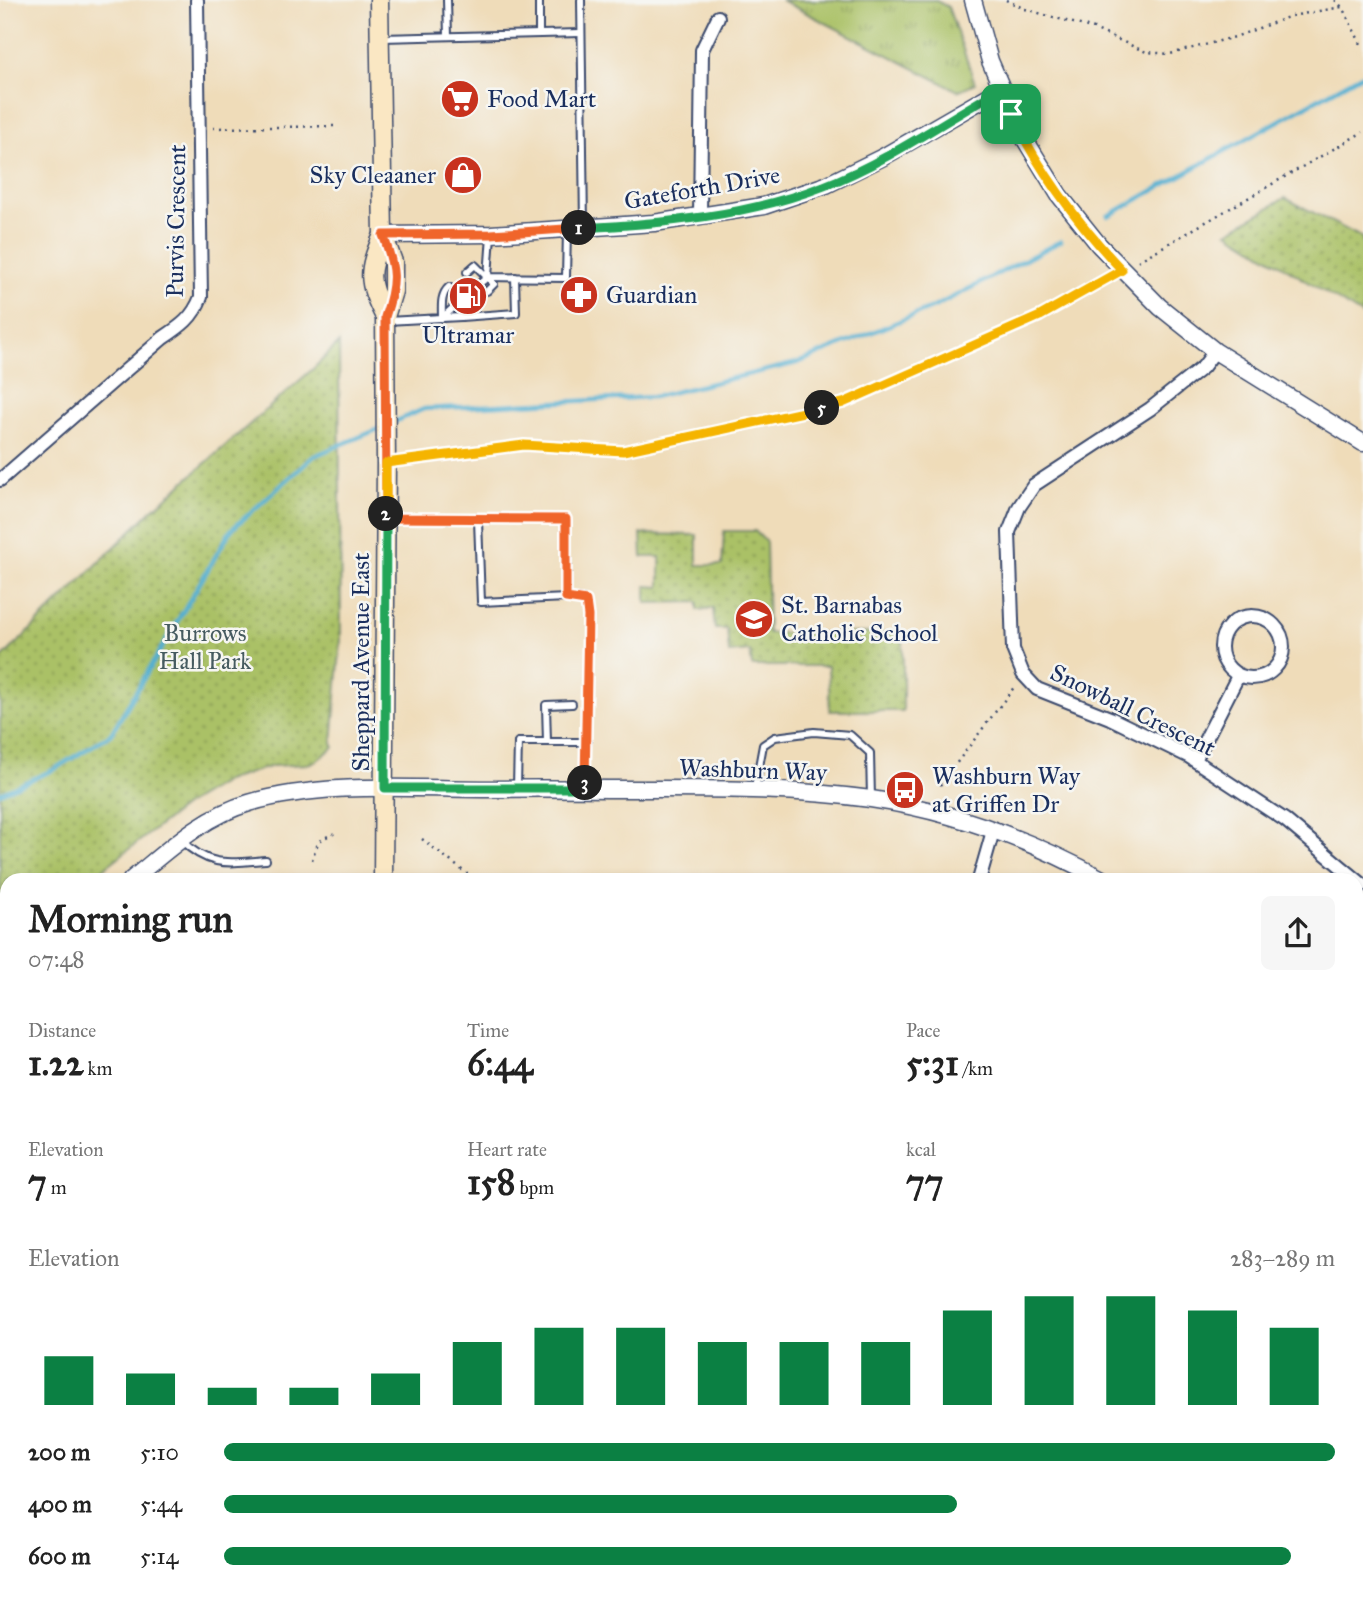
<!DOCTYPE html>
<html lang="en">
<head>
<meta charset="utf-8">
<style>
  :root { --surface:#fff; --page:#f6f6f6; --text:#222; --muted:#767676; --accent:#0b8043 }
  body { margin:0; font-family:"IM FELL Great Primer",serif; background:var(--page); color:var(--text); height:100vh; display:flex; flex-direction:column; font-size:26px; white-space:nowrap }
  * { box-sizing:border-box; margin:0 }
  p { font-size:23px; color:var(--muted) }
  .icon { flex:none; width:38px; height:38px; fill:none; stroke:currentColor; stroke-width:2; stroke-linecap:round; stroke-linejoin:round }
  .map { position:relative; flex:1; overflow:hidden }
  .panel { position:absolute; left:0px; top:873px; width:1363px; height:726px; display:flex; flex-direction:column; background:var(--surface); border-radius:21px 21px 0 0; box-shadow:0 4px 10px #0003 }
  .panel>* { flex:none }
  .pin { position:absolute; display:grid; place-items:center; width:60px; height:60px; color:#fff; margin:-30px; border-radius:14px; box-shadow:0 4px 10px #0006 }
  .km { position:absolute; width:35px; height:35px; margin:-18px; border-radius:50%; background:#222; color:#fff; font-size:19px; line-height:35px; text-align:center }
  .round { display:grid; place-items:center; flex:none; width:74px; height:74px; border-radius:10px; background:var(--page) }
  .headline { display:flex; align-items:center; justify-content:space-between; height:119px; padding:0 28px }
  h1 { font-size:38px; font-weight:700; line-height:52px }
  .figures { display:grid; grid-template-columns:repeat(3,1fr); gap:10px; height:119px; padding:7px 28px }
  .figures div { display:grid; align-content:center }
  .figures b { font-size:35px; font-weight:700 }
  .figures small { font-size:19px; font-weight:400 }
  .figures p { font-size:19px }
  .chart { height:196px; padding:14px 28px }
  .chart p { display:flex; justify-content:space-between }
  .chart svg { width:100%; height:126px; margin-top:7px; stroke:var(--accent); stroke-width:6 }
  ul { padding:0 28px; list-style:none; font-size:23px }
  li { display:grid; grid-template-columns:112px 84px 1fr; align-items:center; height:52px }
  li i { height:18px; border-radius:9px; background:var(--accent) }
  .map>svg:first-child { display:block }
  .grass { fill:url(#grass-tufts); stroke:#627862; stroke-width:2 }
  .park { fill:url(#park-dots); stroke:#627862; stroke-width:2 }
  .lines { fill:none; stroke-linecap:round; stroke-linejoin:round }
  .stream { stroke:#52afd0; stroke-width:4.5 }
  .service-casing { stroke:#3b496c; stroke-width:10 }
  .minor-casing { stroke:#3b496c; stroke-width:16 }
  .tertiary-casing { stroke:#3b496c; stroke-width:19 }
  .secondary-casing { stroke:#3b496c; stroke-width:21 }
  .path { stroke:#3b496c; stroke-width:2.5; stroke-dasharray:2 5; stroke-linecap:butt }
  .service { stroke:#fff; stroke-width:6 }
  .minor { stroke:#fff; stroke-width:12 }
  .tertiary { stroke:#fff; stroke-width:16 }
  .secondary { stroke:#fae7c3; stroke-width:18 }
  .split-1-casing { stroke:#fff; stroke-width:14 }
  .split-2-casing { stroke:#fff; stroke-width:14 }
  .split-3-casing { stroke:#fff; stroke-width:14 }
  .split-4-casing { stroke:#fff; stroke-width:14 }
  .split-5-casing { stroke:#fff; stroke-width:14 }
  .split-6-casing { stroke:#fff; stroke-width:14 }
  .split-1 { stroke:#22a559; stroke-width:9 }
  .split-2 { stroke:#f0652b; stroke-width:9 }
  .split-3 { stroke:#22a559; stroke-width:9 }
  .split-4 { stroke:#f0652b; stroke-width:9 }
  .split-5 { stroke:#f5b400; stroke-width:9 }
  .split-6 { stroke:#f5b400; stroke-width:9 }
  .labels { text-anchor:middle; stroke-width:5; stroke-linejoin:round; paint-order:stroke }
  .poi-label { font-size:24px; fill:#1b2f5e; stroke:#f6f6f2; text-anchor:start }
  .street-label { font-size:24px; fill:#1b2f5e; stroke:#f6f6f2 }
  .park-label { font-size:24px; fill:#465b60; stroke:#f6f6f2 }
</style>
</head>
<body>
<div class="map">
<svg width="1363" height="1598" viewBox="0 0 1363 1598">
  <defs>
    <pattern id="grass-tufts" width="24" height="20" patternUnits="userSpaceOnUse" patternTransform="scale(1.75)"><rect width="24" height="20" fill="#aac166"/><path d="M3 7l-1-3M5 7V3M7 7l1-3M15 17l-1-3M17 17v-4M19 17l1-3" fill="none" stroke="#8a9d57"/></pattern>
    <pattern id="park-dots" width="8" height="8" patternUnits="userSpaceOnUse" patternTransform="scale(1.75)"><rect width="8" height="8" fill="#aac166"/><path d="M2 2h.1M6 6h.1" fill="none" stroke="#8a9d57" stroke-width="1.8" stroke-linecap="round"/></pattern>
  </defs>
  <rect width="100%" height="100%" fill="#f6f6f2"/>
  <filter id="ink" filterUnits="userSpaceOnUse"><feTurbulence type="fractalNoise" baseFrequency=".0143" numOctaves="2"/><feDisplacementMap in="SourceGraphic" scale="14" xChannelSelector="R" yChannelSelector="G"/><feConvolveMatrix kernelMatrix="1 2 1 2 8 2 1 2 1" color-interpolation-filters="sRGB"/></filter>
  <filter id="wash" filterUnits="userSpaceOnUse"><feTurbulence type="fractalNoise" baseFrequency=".00686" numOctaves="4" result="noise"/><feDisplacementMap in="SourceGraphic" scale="28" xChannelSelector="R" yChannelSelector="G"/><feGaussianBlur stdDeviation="1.57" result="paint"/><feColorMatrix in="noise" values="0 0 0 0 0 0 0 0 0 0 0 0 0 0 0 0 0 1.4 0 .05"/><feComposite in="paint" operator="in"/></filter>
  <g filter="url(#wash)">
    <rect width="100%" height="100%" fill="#efdcb9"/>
    <path class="grass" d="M781,0H935L948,7L975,83L958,91Z"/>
    <g class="park">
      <path d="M1285,198L1363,238V316L1228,232Z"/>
      <path d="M339,343L341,639L332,743L334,747L316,761L307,764L272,766L226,781L186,805L89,880H7V935L0,937V660L151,511L315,367Z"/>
      <path d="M724,531H755L766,542L768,633H903V711H830L828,666H752L750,651L729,653L727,629H715L713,608L698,610V602L646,603V586L660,587V557H642L641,534L697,535V565H722Z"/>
    </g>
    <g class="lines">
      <g class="stream">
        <path d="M1108,216L1363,74"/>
        <path d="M392,423L424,409L653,397L797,363L934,307L1061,241"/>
        <path d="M0,793L53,770L111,734L231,530L314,456L381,428"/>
      </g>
    </g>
  </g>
  <g filter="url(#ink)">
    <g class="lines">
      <g class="service-casing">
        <g id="service">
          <path d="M447,0L448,36"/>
          <path d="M539,0V34"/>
          <path d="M581,0L584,226"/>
          <path d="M382,38L581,33"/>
          <path d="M491,235L488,277L566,278L567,231"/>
          <path d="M467,272L475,265L494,284L487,291"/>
          <path d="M479,284L488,277"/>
          <path d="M461,317L516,313L515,277"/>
          <path d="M442,318L461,317L471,308"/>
          <path d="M442,318L462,300"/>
          <path d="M387,321L442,318C442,307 440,295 449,287"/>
          <path d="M388,518L566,519L567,598"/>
          <path d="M478,520L481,602L567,598L586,601L588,616L585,788"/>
          <path d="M547,742L546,705L572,704"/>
          <path d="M517,787L518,742H587"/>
          <path d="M755,788L763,745L775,737L814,732L850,735L870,753L871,798"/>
          <path d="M181,840C209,868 229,863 266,860"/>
        </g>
      </g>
      <g class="minor-casing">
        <g id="minor">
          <path d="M700,216L702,50L718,17"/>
          <path d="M1215,351L1203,367L1150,409L1034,485L1019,507L1009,532L1013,649L1023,674L1037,689L1110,718L1188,756L1285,820L1363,885"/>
          <path d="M0,480L163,338C181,326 193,318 201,297L197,0"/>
          <circle cx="1252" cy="647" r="31"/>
          <path d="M1195,760L1238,676"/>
          <path d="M979,880L993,831"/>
          <path d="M1356,1567L1363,1577"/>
          <path d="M1115,1592L1121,1598"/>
          <path d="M7,1598L10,1592"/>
        </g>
      </g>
      <g class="tertiary-casing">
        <g id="tertiary">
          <path d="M973,0L990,61L1021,133L1059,195L1099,245L1160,307L1215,351L1363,443"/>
          <path d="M383,235L491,234L654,223L764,206L826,185L883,157L1001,89"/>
          <path d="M131,880C167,851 203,816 249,803C325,781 413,789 491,789C539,788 586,789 634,789C713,789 792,788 871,799C952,811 1033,841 1104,880"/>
          <path d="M0,965L7,962"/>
          <path d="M1356,1102L1363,1111"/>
          <path d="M0,1392L7,1399"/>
          <path d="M1356,1490L1363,1485"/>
          <path d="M192,1592L193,1598"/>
          <path d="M1200,1598L1208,1592"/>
        </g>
      </g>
      <g class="secondary-casing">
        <g id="secondary">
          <path d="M379,0L383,235L393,262V291L385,317L386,463L383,880"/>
          <path d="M383,235C367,272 367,281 385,317"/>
          <path d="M386,1592V1598"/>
        </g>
      </g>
      <g class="path">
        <path d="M1006,0L1025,9L1094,29L1146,52L1170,54L1235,37L1291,16L1342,7L1363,48"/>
        <path d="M1335,0L1342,7"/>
        <path d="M213,128L339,126"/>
        <path d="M1138,261L1363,132"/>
        <path d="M404,462L524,445L623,451L843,403L1011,330L1108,278"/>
        <path d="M940,785L1015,686"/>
        <path d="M422,839L475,880"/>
        <path d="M312,860C318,840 319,839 339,832"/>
      </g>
      <use href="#service" class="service"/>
      <use href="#minor" class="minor"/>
      <use href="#tertiary" class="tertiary"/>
      <use href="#secondary" class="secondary"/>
    </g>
  </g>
  <g class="lines" filter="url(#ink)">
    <g class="split-1-casing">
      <path id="split-1" d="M579,228C662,224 747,216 824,186C886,162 943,122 1001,89L1011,114"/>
    </g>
    <g class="split-2-casing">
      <path id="split-2" d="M386,514L385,317C397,282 396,269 383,235L491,234L579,228"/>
    </g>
    <g class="split-3-casing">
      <path id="split-3" d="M386,514L385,788H585V783"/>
    </g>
    <g class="split-4-casing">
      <path id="split-4" d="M386,500V518L566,519V598L586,601L588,616L585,783"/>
    </g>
    <g class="split-5-casing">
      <path id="split-5" d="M386,500V463L524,445L623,451L822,408"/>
    </g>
    <g class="split-6-casing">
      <path id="split-6" d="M822,408L843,403L1040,316L1122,270C1078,224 1040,171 1011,114"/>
    </g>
    <use href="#split-1" class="split-1"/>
    <use href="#split-2" class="split-2"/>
    <use href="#split-3" class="split-3"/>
    <use href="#split-4" class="split-4"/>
    <use href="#split-5" class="split-5"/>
    <use href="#split-6" class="split-6"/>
  </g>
  <defs>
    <g id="supermarket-disc" transform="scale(2.0125)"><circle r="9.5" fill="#c8321e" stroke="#f6f6f2"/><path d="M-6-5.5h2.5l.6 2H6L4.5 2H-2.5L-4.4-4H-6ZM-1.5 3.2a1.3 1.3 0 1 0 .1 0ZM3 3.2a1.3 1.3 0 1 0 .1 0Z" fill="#fff"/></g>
    <g id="shop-disc" transform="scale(2.0125)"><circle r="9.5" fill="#c8321e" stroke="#f6f6f2"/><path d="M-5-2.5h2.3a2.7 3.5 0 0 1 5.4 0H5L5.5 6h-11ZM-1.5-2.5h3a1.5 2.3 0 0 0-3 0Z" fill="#fff"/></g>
    <g id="pharmacy-disc" transform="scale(2.0125)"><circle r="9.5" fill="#c8321e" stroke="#f6f6f2"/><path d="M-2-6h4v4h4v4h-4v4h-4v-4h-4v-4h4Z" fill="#fff"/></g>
    <g id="fuel-disc" transform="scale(2.0125)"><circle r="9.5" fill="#c8321e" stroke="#f6f6f2"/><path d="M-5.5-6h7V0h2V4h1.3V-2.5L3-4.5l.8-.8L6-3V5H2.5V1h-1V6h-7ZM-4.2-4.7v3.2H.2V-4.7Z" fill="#fff"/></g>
    <g id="school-disc" transform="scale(2.0125)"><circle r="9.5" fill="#c8321e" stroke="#f6f6f2"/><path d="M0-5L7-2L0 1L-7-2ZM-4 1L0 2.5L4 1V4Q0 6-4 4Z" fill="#fff"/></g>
    <g id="bus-disc" transform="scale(2.0125)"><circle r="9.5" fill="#c8321e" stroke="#f6f6f2"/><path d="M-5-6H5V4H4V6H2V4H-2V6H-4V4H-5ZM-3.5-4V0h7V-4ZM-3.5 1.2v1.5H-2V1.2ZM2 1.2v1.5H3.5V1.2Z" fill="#fff"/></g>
  </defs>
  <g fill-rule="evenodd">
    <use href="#supermarket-disc" x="460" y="99"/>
    <use href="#shop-disc" x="463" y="175"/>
    <use href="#pharmacy-disc" x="579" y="295"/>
    <use href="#fuel-disc" x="468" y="296"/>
    <use href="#school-disc" x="754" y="619"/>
    <use href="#bus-disc" x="905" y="790"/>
  </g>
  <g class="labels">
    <g class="poi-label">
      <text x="487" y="107">Food Mart</text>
      <text x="436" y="183" text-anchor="end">Sky Cleaaner</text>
      <text x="606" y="303">Guardian</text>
      <text x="468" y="343" text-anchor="middle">Ultramar</text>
      <text x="781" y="613">St. Barnabas<tspan x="781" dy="28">Catholic School</tspan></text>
      <text x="932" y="784">Washburn Way<tspan x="932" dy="28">at Griffen Dr</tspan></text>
    </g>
    <g class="street-label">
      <text transform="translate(702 188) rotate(-10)" y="8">Gateforth Drive</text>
      <text transform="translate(176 221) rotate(-89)" y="8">Purvis Crescent</text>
      <text transform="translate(361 662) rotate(-90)" y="8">Sheppard Avenue East</text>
      <text transform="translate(1133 710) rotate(26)" y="8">Snowball Crescent</text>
      <text transform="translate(753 770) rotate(2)" y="8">Washburn Way</text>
    </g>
    <g class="park-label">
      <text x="205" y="641">Burrows<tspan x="205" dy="28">Hall Park</tspan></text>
    </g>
  </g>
</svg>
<div class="pin" style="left:1011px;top:114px;background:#1e9e55"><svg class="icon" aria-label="arrive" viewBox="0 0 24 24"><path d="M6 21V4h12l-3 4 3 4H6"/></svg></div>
<b class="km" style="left:579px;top:228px">1</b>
<b class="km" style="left:386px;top:514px">2</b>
<b class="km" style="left:585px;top:783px">3</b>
<b class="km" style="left:822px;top:408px">5</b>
<section class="panel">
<div class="headline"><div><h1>Morning run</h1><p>07:48</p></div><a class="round"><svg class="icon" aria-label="share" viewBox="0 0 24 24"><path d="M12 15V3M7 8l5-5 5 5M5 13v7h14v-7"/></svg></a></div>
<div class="figures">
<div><p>Distance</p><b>1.22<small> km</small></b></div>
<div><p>Time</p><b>6:44</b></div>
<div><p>Pace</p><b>5:31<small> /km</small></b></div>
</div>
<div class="figures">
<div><p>Elevation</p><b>7<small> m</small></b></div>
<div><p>Heart rate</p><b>158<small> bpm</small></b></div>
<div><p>kcal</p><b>77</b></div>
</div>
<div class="chart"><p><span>Elevation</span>283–289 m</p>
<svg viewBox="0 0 160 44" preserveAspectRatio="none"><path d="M5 44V27M15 44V33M25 44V38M35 44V38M45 44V33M55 44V22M65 44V17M75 44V17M85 44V22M95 44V22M105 44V22M115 44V11M125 44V6M135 44V6M145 44V11M155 44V17"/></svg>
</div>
<ul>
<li><b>200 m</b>5:10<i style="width:100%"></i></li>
<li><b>400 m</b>5:44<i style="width:66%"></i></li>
<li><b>600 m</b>5:14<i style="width:96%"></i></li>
</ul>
</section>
</div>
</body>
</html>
